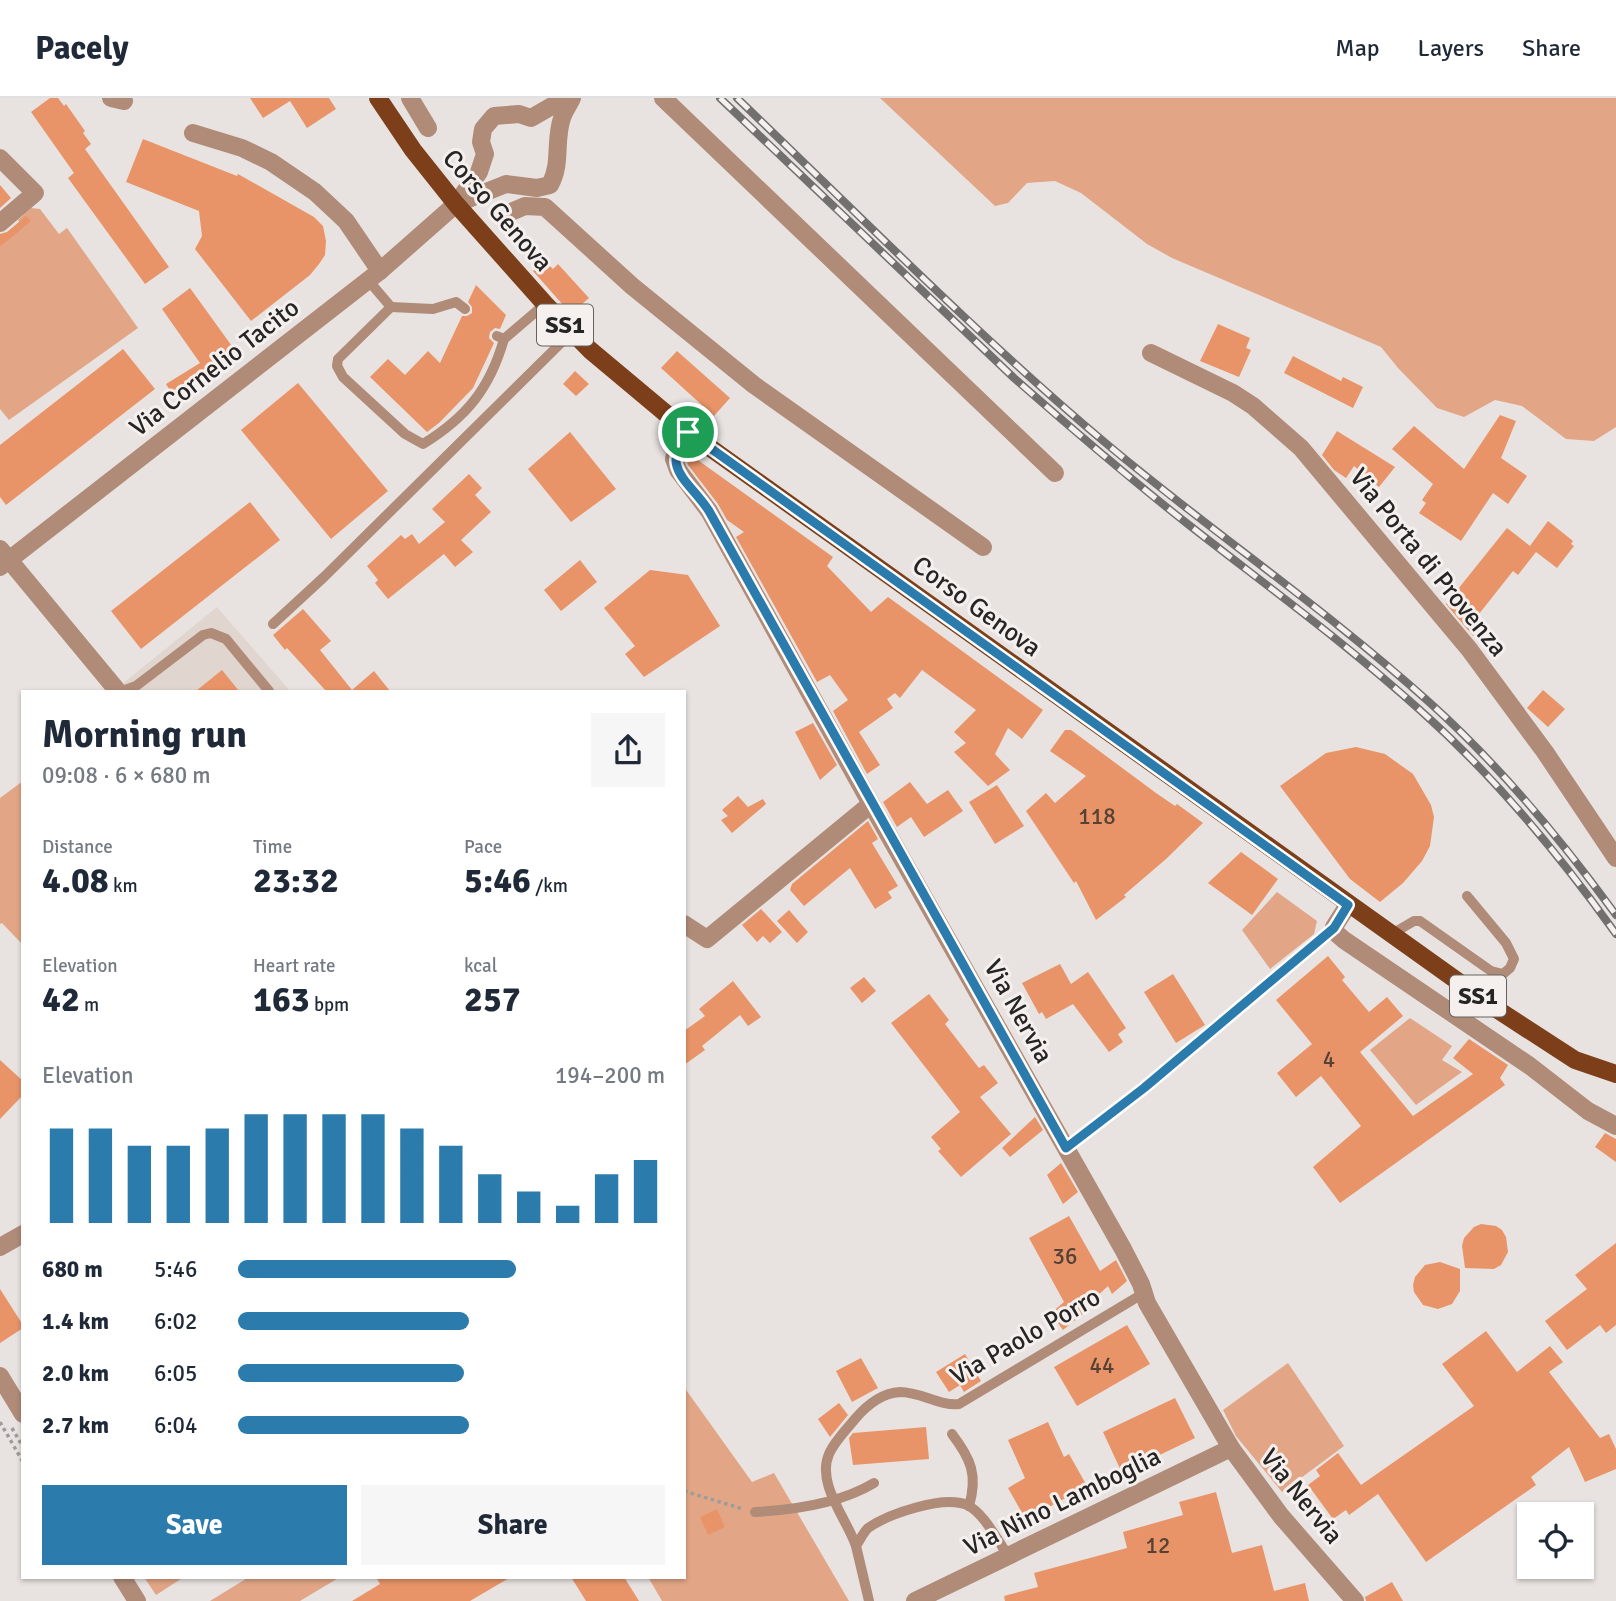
<!DOCTYPE html>
<html lang="en">
<head>
<meta charset="utf-8">
<style>
  :root { --surface:#fff; --page:#f6f6f7; --text:#1f2937; --muted:#747a83; --line:#e0e1e3; --accent:#2c7bad }
  body { margin:0; font-family:Signika,sans-serif; background:var(--page); color:var(--text); height:100vh; display:flex; flex-direction:column; font-size:26px; white-space:nowrap }
  * { box-sizing:border-box; margin:0 }
  p { font-size:23px; color:var(--muted) }
  .icon { flex:none; width:38px; height:38px; fill:none; stroke:currentColor; stroke-width:2; stroke-linecap:round; stroke-linejoin:round }
  .map { position:relative; flex:1; overflow:hidden }
  .drawer { position:absolute; left:21px; top:592px; width:665px; height:889px; display:flex; flex-direction:column; background:var(--surface); border-radius:0px; box-shadow:0 2px 5px #0004 }
  .drawer>* { flex:none }
  .fabs { position:absolute; left:1517px; top:1404px; display:grid; gap:14px }
  .fabs a { display:grid; place-items:center; width:77px; height:77px; border-radius:0px; background:var(--surface); box-shadow:0 2px 5px #0004; font-size:35px }
  .pin { position:absolute; display:grid; place-items:center; width:60px; height:60px; color:#fff; margin:-30px; border:4px solid #fff; border-radius:50%; box-shadow:0 2px 7px #0007 }
  .round { display:grid; place-items:center; flex:none; width:74px; height:74px; border-radius:0px; background:var(--page) }
  .overview { display:flex; align-items:center; justify-content:space-between; height:119px; padding:0 21px }
  h1 { font-size:38px; font-weight:700; line-height:52px }
  .stats { display:grid; grid-template-columns:repeat(3,1fr); gap:10px; height:119px; padding:7px 21px }
  .stats div { display:grid; align-content:center }
  .stats b { font-size:35px; font-weight:700 }
  .stats small { font-size:19px; font-weight:400 }
  .stats p { font-size:19px }
  .chart { height:196px; padding:14px 21px }
  .chart p { display:flex; justify-content:space-between }
  .chart svg { width:100%; height:126px; margin-top:7px; stroke:var(--accent); stroke-width:6 }
  .cta { display:flex; gap:14px; margin-top:auto; padding:14px 21px }
  .cta a { flex:1; height:80px; border-radius:0px; background:var(--accent); color:#fff; font-size:28px; font-weight:700; line-height:80px; text-align:center }
  .cta a+a { background:var(--page); color:var(--text) }
  ul { padding:0 21px; list-style:none; font-size:23px }
  li { display:grid; grid-template-columns:112px 84px 1fr; align-items:center; height:52px }
  li i { height:18px; border-radius:9px; background:var(--accent) }
  header { display:flex; align-items:center; gap:42px; box-sizing:border-box; height:98px; padding:0 35px; background:var(--surface); border-bottom:2px solid var(--line) }
  header strong { font-size:33px }
  nav { display:flex; gap:38px; margin-inline-start:auto; font-size:24px }
  .map>svg:first-child { display:block }
  .built { fill:#e1d5cf }
  .green { fill:#e2a686 }
  .building { fill:#e89468 }
  .lines { fill:none; stroke-linecap:round; stroke-linejoin:round }
  .path { stroke:#9f9b9a; stroke-width:3.5; stroke-dasharray:3.5 3.5; stroke-linecap:butt }
  .lane { stroke:#b08b78; stroke-width:10 }
  .street { stroke:#b08b78; stroke-width:18 }
  .primary { stroke:#7d3f1a; stroke-width:18 }
  .rail-casing { stroke:#72706e; stroke-width:8 }
  .rail { stroke:#f5f0ee; stroke-width:5; stroke-dasharray:16; stroke-linecap:butt }
  .route-casing { stroke:#fff; stroke-width:14 }
  .route { stroke:#2c7bad; stroke-width:9 }
  .labels { text-anchor:middle; stroke-width:6; stroke-linejoin:round; paint-order:stroke }
  .number-label { font-size:23px; fill:#564135 }
  .shield { fill:#f5f0ee; stroke:#646261; stroke-width:2 }
  .shield-label { font-size:24px; font-weight:bold; fill:#262524 }
  .street-label { font-size:26px; fill:#262524; stroke:#f5f0ee }
</style>
</head>
<body>
<header>
<strong>Pacely</strong>
<nav><a>Map</a><a>Layers</a><a>Share</a></nav>
</header>
<div class="map">
<svg width="1616" height="1503" viewBox="0 0 1616 1503">
  <rect width="100%" height="100%" fill="#e8e3e1"/>
  <path class="built" d="M217,509L290,593H114L116,591Z"/>
  <g class="green">
    <path d="M880,0H1616V329L1594,343L1566,341L1522,308L1495,302L1464,319L1437,310L1398,270L1381,249L1172,160L1147,146L1081,95L1055,83L1027,85L1008,105L995,108Z"/>
    <path d="M31,110L40,111L59,136L67,130L138,230L9,322L0,311V149L23,128L18,122Z"/>
    <path d="M23,683V847L2,825L0,826V700Z"/>
    <path d="M1277,794L1317,823L1314,836L1270,871L1242,832Z"/>
    <path d="M1410,920L1452,948L1442,962L1462,974L1416,1007L1370,952Z"/>
    <path d="M1288,1265L1344,1348L1282,1394L1236,1338L1223,1312Z"/>
    <path d="M684,1289L752,1384L774,1375L849,1503H662L648,1479H684Z"/>
    <path d="M144,1479H184L156,1497Z"/>
    <path d="M249,1479H340L300,1503H210Z"/>
  </g>
  <g class="building">
    <path d="M50,0H58L64,8L66,6L85,33L83,35L91,46L85,51L169,169L145,186L68,80L74,75L31,14Z"/>
    <path d="M250,0H329L336,11L307,30L290,3L263,20Z"/>
    <path d="M143,41L237,78L238,76L314,119L323,128L326,143L325,157L319,166L310,177L251,223L195,151L202,138L199,113L126,84Z"/>
    <path d="M0,87L11,100L0,110Z"/>
    <path d="M26,118L31,123L0,149V136L7,134Z"/>
    <path d="M544,162L553,171L558,166L589,200L571,216L533,173Z"/>
    <path d="M476,187L506,217L500,231L495,230L490,234L489,240L494,245L473,290L439,325L427,334L370,279L388,261L405,277L428,253L440,265L462,218H467L472,215V209L468,204Z"/>
    <path d="M190,190L234,251L174,299L166,286L200,265L162,211Z"/>
    <path d="M1218,226L1250,240L1246,250L1251,252L1239,279L1200,263Z"/>
    <path d="M123,251L155,291L6,407L0,399V347Z"/>
    <path d="M677,253L730,300L714,318L661,270Z"/>
    <path d="M1293,258L1341,283L1343,279L1363,289L1353,310L1284,275Z"/>
    <path d="M575,273L589,286L576,298L563,286Z"/>
    <path d="M298,285L388,393L331,441L241,332Z"/>
    <path d="M1500,317L1516,323L1501,360L1527,378L1508,406L1493,395L1461,443L1419,415L1426,405L1422,402L1433,386L1392,351L1414,328L1464,371Z"/>
    <path d="M1337,333L1395,369L1379,389L1354,368L1346,380L1334,372L1322,357Z"/>
    <path d="M570,334L616,391L571,424L528,371Z"/>
    <path d="M688,355L833,459L827,468L871,514L888,499L1043,612L1022,641L1008,630L995,656L1010,672L988,688L954,654L966,645L954,634L976,612L922,572L900,600L895,595L887,601L893,610L859,634L880,667L867,676L833,613L848,602L830,577L817,584L736,439L744,434L727,422L718,406L688,367L686,360Z"/>
    <path d="M469,376L482,390L475,397L491,414L461,442L473,454L455,469L444,456L388,501L375,485L378,482L367,468L401,437L405,441L412,436L419,446L445,424L432,411Z"/>
    <path d="M250,404L280,442L141,551L111,513Z"/>
    <path d="M1548,423L1573,443L1571,446L1574,448L1557,470L1536,454L1518,477L1513,473L1475,521L1482,528L1473,538L1446,506L1507,430L1530,448Z"/>
    <path d="M580,462L597,484L561,513L544,492Z"/>
    <path d="M650,472L688,477L720,528L644,579L625,556L635,548L604,510Z"/>
    <path d="M303,511L331,543L320,552L352,592L374,573L390,593H326L287,550L285,552L273,537Z"/>
    <path d="M222,572L239,593H196Z"/>
    <path d="M1543,592L1565,611L1548,629L1527,610Z"/>
    <path d="M813,625L837,667L820,682L795,634Z"/>
    <path d="M1065,632H1071L1156,695L1175,708L1177,706L1203,725L1166,761L1124,797L1126,799L1096,822L1076,783L1074,785L1026,713L1046,695L1055,705L1086,678L1050,653Z"/>
    <path d="M1356,649L1385,656L1413,676L1431,707L1434,719L1430,748L1422,763L1403,785L1380,804L1350,781L1280,688L1326,655Z"/>
    <path d="M910,684L927,706L948,692L963,713L924,739L911,719L897,729L883,704Z"/>
    <path d="M997,687L1024,728L995,746L969,704Z"/>
    <path d="M738,698L748,709L763,701L766,706L732,735L721,722L728,718L722,712Z"/>
    <path d="M868,723L878,741L872,745L898,788L888,794L892,800L875,811L850,770L804,808L790,792L792,786Z"/>
    <path d="M1241,754L1278,781L1252,817L1208,785Z"/>
    <path d="M761,811L782,834L770,845L763,838L757,844L742,827Z"/>
    <path d="M789,812L808,834L797,845L777,823Z"/>
    <path d="M1328,858L1345,879L1342,882L1369,914L1387,899L1403,918L1360,954L1413,1018L1473,976L1453,960L1469,941L1508,967L1500,980L1505,987L1340,1105L1313,1069L1361,1028L1321,978L1296,999L1277,975L1312,946L1276,902Z"/>
    <path d="M1060,866L1071,886L1088,874L1126,930L1118,936L1123,944L1109,954L1073,906L1046,921L1042,914L1039,916L1022,885Z"/>
    <path d="M1173,876L1205,927L1176,945L1144,894Z"/>
    <path d="M864,879L876,893L862,905L850,890Z"/>
    <path d="M733,883L761,919L748,928L740,917L702,948L705,952L684,967V933L705,918L699,911Z"/>
    <path d="M929,896L949,922L945,926L979,970L984,967L998,985L980,999L1011,1036L961,1079L938,1053L941,1051L931,1039L960,1014L891,925Z"/>
    <path d="M0,962L23,983V997L0,1021Z"/>
    <path d="M1035,1019L1043,1032L1010,1059L1002,1050Z"/>
    <path d="M1605,1035L1616,1041V1064L1595,1049Z"/>
    <path d="M1061,1065L1078,1094L1063,1106L1047,1077Z"/>
    <path d="M1069,1118L1100,1173L1116,1162L1127,1183L1112,1196L1108,1188L1081,1213L1083,1216L1063,1232L1051,1215L1064,1204L1029,1140Z"/>
    <path d="M1481,1126L1496,1128L1502,1132L1506,1139L1508,1154L1501,1167L1494,1171L1465,1170L1462,1148L1464,1140L1474,1129Z"/>
    <path d="M1616,1145V1227L1606,1235L1600,1227L1567,1252L1545,1223L1587,1191L1575,1177Z"/>
    <path d="M1440,1164L1460,1171V1193L1452,1206L1438,1211L1423,1207L1414,1194L1413,1187L1415,1179L1425,1167Z"/>
    <path d="M0,1191L23,1227V1230L0,1245Z"/>
    <path d="M1127,1227L1150,1266L1077,1308L1054,1269Z"/>
    <path d="M1486,1233L1517,1274L1550,1248L1563,1264L1549,1274L1600,1340L1609,1336L1616,1351V1371L1585,1384L1569,1349L1531,1379L1536,1387L1426,1464L1378,1396L1349,1417L1346,1412L1333,1421L1308,1387L1320,1378L1316,1372L1338,1355L1361,1387L1474,1308L1442,1266Z"/>
    <path d="M965,1256L981,1283L964,1294L960,1287L949,1294L936,1274Z"/>
    <path d="M861,1260L878,1290L852,1304L836,1273Z"/>
    <path d="M1175,1300L1195,1340L1122,1375L1103,1334Z"/>
    <path d="M839,1305L848,1317L830,1339L818,1321Z"/>
    <path d="M1048,1324L1064,1359L1069,1356L1087,1388L1026,1422L1008,1390L1025,1380L1008,1342Z"/>
    <path d="M926,1329L929,1361L853,1367L849,1340L853,1335Z"/>
    <path d="M1216,1394L1232,1455L1262,1447L1274,1493L1305,1485L1309,1503H1005L1004,1498L1038,1489L1034,1475L1127,1450L1123,1434L1183,1417L1179,1404Z"/>
    <path d="M717,1411L725,1429L708,1437L700,1419Z"/>
    <path d="M376,1479H511L470,1503H352L380,1486Z"/>
    <path d="M571,1479H624L639,1503H586Z"/>
    <path d="M1392,1484L1403,1503H1366L1365,1499Z"/>
  </g>
  <g class="lines">
    <g class="path">
      <path d="M1079,1040L1144,990L1319,844"/>
      <path d="M0,1324L23,1364"/>
      <path d="M12,1330L23,1349"/>
      <path d="M684,1393L743,1411"/>
    </g>
    <g class="lane">
      <path d="M368,182L391,209L338,261L337,268L343,279L405,336L423,346C467,319 490,290 504,241"/>
      <path d="M391,209L433,211L456,204L465,211"/>
      <path d="M497,238L504,241L545,206"/>
      <path d="M273,526L324,479L572,234"/>
      <path d="M116,591L125,592L136,588L203,537L211,535L226,541L269,593"/>
      <path d="M1390,837L1414,823H1420L1491,873L1503,876L1510,870L1514,861L1506,845L1467,798"/>
      <path d="M952,1336C971,1361 978,1377 969,1408"/>
      <path d="M755,1414C793,1412 841,1405 874,1385"/>
      <path d="M856,1448C847,1421 816,1386 829,1356C834,1344 846,1332 855,1321C866,1308 882,1295 900,1294C921,1294 939,1308 959,1306L1144,1195"/>
      <path d="M869,1503L856,1448C860,1442 863,1435 868,1430C888,1416 943,1397 967,1407C984,1415 997,1442 1008,1457"/>
    </g>
    <g class="street">
      <path d="M111,0L124,3"/>
      <path d="M410,0L428,30"/>
      <path d="M663,0L1055,375"/>
      <path d="M193,35L242,50L271,64L315,94L346,123L380,173"/>
      <path d="M0,60L35,95L0,125"/>
      <path d="M456,106L506,86L537,90L550,87C562,65 554,44 562,20C564,13 569,7 572,0"/>
      <path d="M511,114L525,108L545,109L632,188L754,287L983,449"/>
      <path d="M1151,255L1233,295L1253,308L1301,350L1469,551L1545,654L1616,760"/>
      <path d="M688,334L676,352L674,361L678,372L709,413L871,706L1123,1151L1141,1186L1147,1205L1231,1350L1281,1418L1355,1503"/>
      <path d="M0,451L116,591"/>
      <path d="M0,469L380,173L456,106L479,74L485,56L481,44L483,31L494,18L519,16L531,20L566,0"/>
      <path d="M1348,807L1334,829L1336,835L1344,842L1530,968L1588,1013L1616,1028"/>
      <path d="M684,826L707,841L871,706"/>
      <path d="M0,1149L23,1136"/>
      <path d="M0,1278L23,1316"/>
      <path d="M122,1479L137,1503"/>
      <path d="M915,1503L1231,1350"/>
    </g>
    <path class="primary" d="M378,0L413,52L456,106L545,206L590,252L688,334L1498,912L1575,962L1616,976"/>
    <g class="rail-casing">
      <g id="rail">
        <path d="M720,0L1014,280C1071,330 1129,380 1189,427C1267,488 1347,546 1421,613C1495,679 1559,756 1616,836"/>
        <path d="M737,0C859,117 978,238 1108,347C1213,435 1327,512 1429,604C1499,667 1561,741 1616,817"/>
      </g>
    </g>
    <use href="#rail" class="rail"/>
  </g>
  <g class="lines">
    <g class="route-casing">
      <path id="route" d="M688,334L1348,807L1334,830L1144,990L1066,1050L709,413C689,382 659,371 688,334Z"/>
    </g>
    <use href="#route" class="route"/>
  </g>
  <g class="labels">
    <g class="number-label">
      <text x="1097" y="726">118</text>
      <text x="1329" y="969">4</text>
      <text x="1065" y="1166">36</text>
      <text x="1102" y="1275">44</text>
      <text x="1158" y="1455">12</text>
    </g>
    <g class="shield">
      <rect x="537" y="206.5" width="56" height="41" rx="5"/>
      <rect x="1450" y="877.5" width="56" height="41" rx="5"/>
    </g>
    <g class="shield-label">
      <text x="565" y="235">SS1</text>
      <text x="1478" y="906">SS1</text>
    </g>
    <g class="street-label">
      <text transform="translate(498 112) rotate(49)" y="9">Corso Genova</text>
      <text transform="translate(214 269) rotate(-38)" y="9">Via Cornelio Tacito</text>
      <text transform="translate(1429 464) rotate(51)" y="9">Via Porta di Provenza</text>
      <text transform="translate(977 508) rotate(36)" y="9">Corso Genova</text>
      <text transform="translate(1019 913) rotate(61)" y="9">Via Nervia</text>
      <text transform="translate(1025 1238) rotate(-30)" y="9">Via Paolo Porro</text>
      <text transform="translate(1302 1398) rotate(51)" y="9">Via Nervia</text>
      <text transform="translate(1062 1403) rotate(-26)" y="9">Via Nino Lamboglia</text>
    </g>
  </g>
</svg>
<div class="fabs">
<a><svg class="icon" aria-label="locate" viewBox="0 0 24 24"><circle cx="12" cy="12" r="6"/><path d="M12 2v4M12 18v4M2 12h4M18 12h4"/></svg></a>
</div>
<div class="pin" style="left:688px;top:334px;background:#1e9e55"><svg class="icon" aria-label="arrive" viewBox="0 0 24 24"><path d="M6 21V4h12l-3 4 3 4H6"/></svg></div>
<section class="drawer">
<div class="overview"><div><h1>Morning run</h1><p>09:08 · 6 × 680 m</p></div><a class="round"><svg class="icon" aria-label="share" viewBox="0 0 24 24"><path d="M12 15V3M7 8l5-5 5 5M5 13v7h14v-7"/></svg></a></div>
<div class="stats">
<div><p>Distance</p><b>4.08<small> km</small></b></div>
<div><p>Time</p><b>23:32</b></div>
<div><p>Pace</p><b>5:46<small> /km</small></b></div>
</div>
<div class="stats">
<div><p>Elevation</p><b>42<small> m</small></b></div>
<div><p>Heart rate</p><b>163<small> bpm</small></b></div>
<div><p>kcal</p><b>257</b></div>
</div>
<div class="chart"><p><span>Elevation</span>194–200 m</p>
<svg viewBox="0 0 160 44" preserveAspectRatio="none"><path d="M5 44V11M15 44V11M25 44V17M35 44V17M45 44V11M55 44V6M65 44V6M75 44V6M85 44V6M95 44V11M105 44V17M115 44V27M125 44V33M135 44V38M145 44V27M155 44V22"/></svg>
</div>
<ul>
<li><b>680 m</b>5:46<i style="width:65%"></i></li>
<li><b>1.4 km</b>6:02<i style="width:54%"></i></li>
<li><b>2.0 km</b>6:05<i style="width:53%"></i></li>
<li><b>2.7 km</b>6:04<i style="width:54%"></i></li>
</ul>
<div class="cta"><a>Save</a><a>Share</a></div>
</section>
</div>
</body>
</html>
